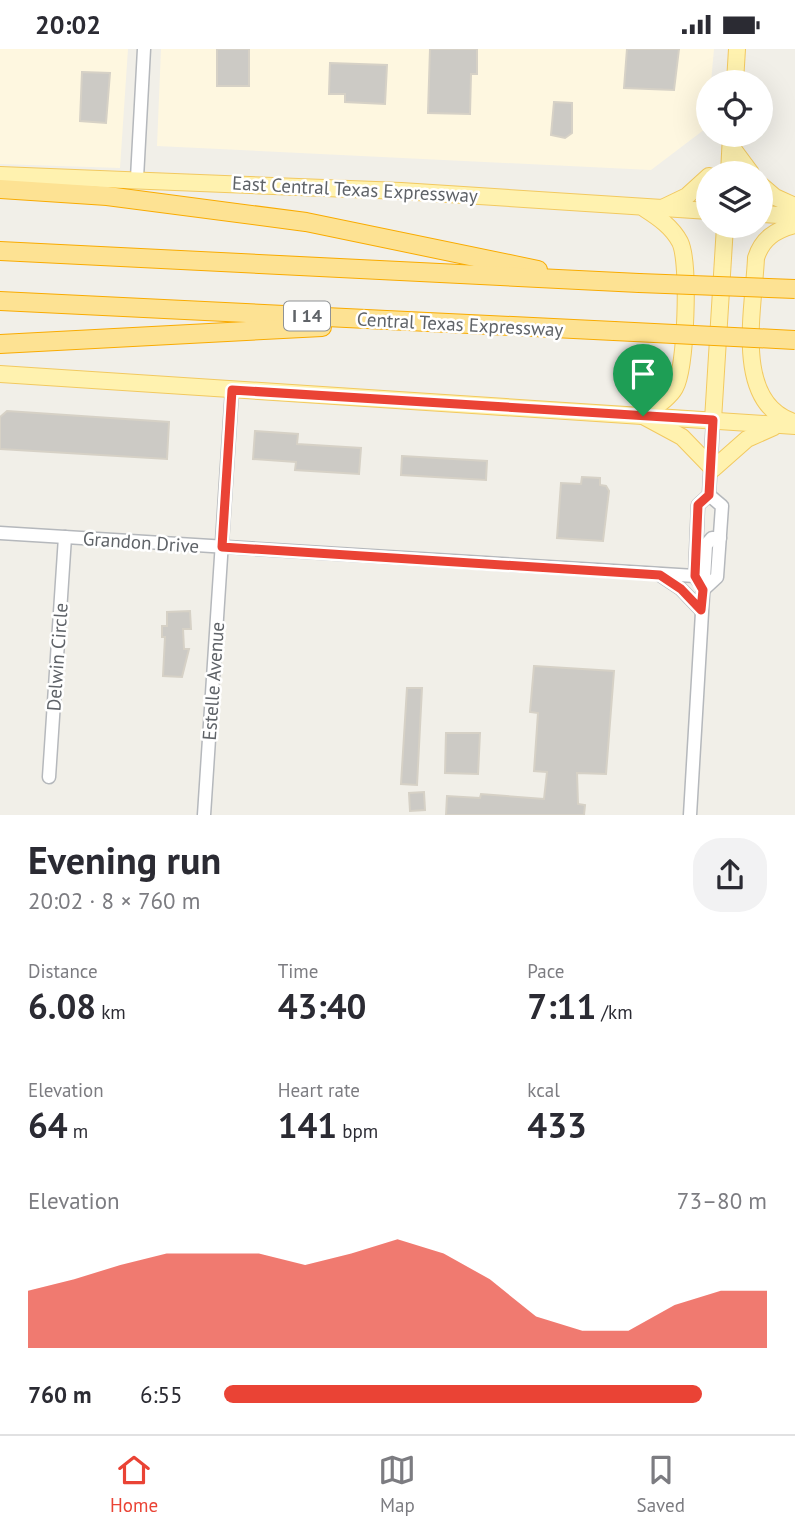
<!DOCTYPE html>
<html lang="en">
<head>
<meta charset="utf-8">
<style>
  :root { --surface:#fff; --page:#f2f2f3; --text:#2b2b33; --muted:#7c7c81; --line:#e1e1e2; --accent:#ea4335 }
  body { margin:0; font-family:"PT Sans",sans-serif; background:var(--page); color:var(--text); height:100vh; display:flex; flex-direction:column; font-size:26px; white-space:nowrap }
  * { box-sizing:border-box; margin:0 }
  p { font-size:23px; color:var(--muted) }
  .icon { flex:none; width:38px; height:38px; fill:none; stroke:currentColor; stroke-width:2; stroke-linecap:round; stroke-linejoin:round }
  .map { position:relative; height:766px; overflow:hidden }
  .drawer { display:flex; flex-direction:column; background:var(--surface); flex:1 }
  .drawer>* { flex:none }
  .controls { position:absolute; left:696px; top:21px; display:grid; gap:14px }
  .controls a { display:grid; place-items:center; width:77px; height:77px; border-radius:50%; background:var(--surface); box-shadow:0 7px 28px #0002; font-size:35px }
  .pin { position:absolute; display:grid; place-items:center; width:60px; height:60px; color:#fff; margin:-72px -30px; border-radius:50% 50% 50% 0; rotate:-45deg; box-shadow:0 0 7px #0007 }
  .pin .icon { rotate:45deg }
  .round { display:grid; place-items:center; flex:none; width:74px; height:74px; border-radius:28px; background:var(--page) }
  .summary { display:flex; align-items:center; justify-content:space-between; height:119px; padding:0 28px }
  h1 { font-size:38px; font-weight:800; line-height:52px }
  .metrics { display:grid; grid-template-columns:repeat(3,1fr); gap:10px; height:119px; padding:7px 28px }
  .metrics div { display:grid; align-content:center }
  .metrics b { font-size:35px; font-weight:800 }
  .metrics small { font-size:19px; font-weight:400 }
  .metrics p { font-size:19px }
  .chart { height:196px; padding:14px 28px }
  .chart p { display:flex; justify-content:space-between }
  .chart svg { width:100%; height:126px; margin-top:7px; fill:var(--accent); opacity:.7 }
  ul { padding:0 28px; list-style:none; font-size:23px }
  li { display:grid; grid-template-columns:112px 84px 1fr; align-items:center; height:52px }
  li i { height:18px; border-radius:9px; background:var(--accent) }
  .status { display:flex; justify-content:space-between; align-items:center; height:49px; padding:0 35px; background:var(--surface); direction:ltr }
  .status svg { height:19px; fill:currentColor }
  .tab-bar { display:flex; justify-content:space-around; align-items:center; height:98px; border-top:2px solid var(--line); background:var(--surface); font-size:19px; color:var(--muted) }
  .tab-bar a { display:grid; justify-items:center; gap:4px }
  .tab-bar .on { color:var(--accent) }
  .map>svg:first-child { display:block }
  .commercial { fill:#fef7e0 }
  .building { fill:#cccac5; stroke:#d6d1c6; stroke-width:2 }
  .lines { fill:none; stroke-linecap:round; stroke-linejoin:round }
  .minor-casing { stroke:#b5b8bc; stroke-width:15 }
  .major-casing { stroke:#f2c960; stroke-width:18 }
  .highway-casing { stroke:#f9ab00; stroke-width:20 }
  .minor { stroke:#fff; stroke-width:12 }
  .major { stroke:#fff2af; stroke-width:16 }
  .highway { stroke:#fde293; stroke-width:18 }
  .highway-bridge-casing { stroke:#f9ab00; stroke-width:20; stroke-linecap:butt }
  .highway-bridge { stroke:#fde293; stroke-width:18 }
  .route-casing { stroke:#fff; stroke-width:14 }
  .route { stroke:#ea4335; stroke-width:9 }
  .labels { text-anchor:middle; stroke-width:5; stroke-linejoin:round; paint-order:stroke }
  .shield { fill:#fff; stroke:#8f9295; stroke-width:2 }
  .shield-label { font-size:18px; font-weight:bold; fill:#5f6368 }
  .street-label { font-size:19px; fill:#5f6368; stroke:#fff }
</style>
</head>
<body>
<div class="status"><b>20:02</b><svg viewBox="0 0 49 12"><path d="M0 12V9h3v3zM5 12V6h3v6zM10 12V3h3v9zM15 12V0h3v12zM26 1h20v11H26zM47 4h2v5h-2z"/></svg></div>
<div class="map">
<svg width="795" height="766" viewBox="0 0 795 766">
  <rect width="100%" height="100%" fill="#f1efe8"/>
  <g class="commercial">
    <path d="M0,0H128L120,119L0,115Z"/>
    <path d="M161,0H714L711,33H709V77L651,121L157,97Z"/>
  </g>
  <g class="building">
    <rect x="217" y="0" width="32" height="37"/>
    <path d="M430,0H477V25H471L470,65L428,64Z"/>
    <path d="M627,0H679L674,41L624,39Z"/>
    <path d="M330,14L387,16L385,55L345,53V45H329Z"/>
    <path d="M82,23L110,24L106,74L80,72Z"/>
    <path d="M554,53L572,54V84L565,89L551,86Z"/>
    <path d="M7,362L169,373L167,410L0,400V368Z"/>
    <path d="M255,382L298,385L297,395L361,399L359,425L295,421L296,413L253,410Z"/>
    <path d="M402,407L487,412L486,431L401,426Z"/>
    <path d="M582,428L600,429V436L606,437L609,442L603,492L557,489L561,434L581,435Z"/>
    <path d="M190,562L191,580H183L184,600H189L182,628L163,627L165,588H162V577H167V563Z"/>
    <path d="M534,617L614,622L606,725L577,724L578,755L585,756L584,766H446L447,747L480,749L481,745L544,750L547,723L534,722L538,664L530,663Z"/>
    <path d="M407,639H422L417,736L401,735Z"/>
    <path d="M446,684H480L478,725L445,724Z"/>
    <path d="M424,743L425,761L410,762L409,744Z"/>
  </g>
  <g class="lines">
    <g class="minor-casing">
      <g id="minor">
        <path d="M137,129L144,0"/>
        <path d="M0,484L695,527"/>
        <path d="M660,526L681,540L701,561"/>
        <path d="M698,532L695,527L698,456L709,446L713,371"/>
        <path d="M703,541L717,528L722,457L709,446"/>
        <path d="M49,728L65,488"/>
        <path d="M204,766L232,341"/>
        <path d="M690,766L706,496L712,489H720"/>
      </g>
    </g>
    <g class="major-casing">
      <g id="major">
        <path d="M735,33L737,0"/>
        <path d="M731,97L751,124"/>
        <path d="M729,124L731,86"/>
        <path d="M0,126L401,142L709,162"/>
        <path d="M761,136L775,148L795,157"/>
        <path d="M662,159L687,147L709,127"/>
        <path d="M645,160C659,169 672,178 680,193C690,214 686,319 675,339C669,350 653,359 643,367L682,388L713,420L747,390L774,378"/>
        <path d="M761,165L795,167"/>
        <path d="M0,325L795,377"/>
        <path d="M713,371L725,177"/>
        <path d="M791,372C733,351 754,258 756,209C762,190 775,181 795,176"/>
      </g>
    </g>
    <g class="highway-casing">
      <g id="highway">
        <path d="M0,140L107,147L306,173L538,221"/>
        <path d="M0,202L639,234"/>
        <path d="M0,252L614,282"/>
        <path d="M0,295L322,278"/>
      </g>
    </g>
    <use href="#minor" class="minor"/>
    <use href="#major" class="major"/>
    <use href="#highway" class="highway"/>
    <g class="highway-bridge-casing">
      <g id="highway-bridge">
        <path d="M639,234L795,240"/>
        <path d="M614,282L795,291"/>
      </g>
    </g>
    <use href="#highway-bridge" class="highway-bridge"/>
  </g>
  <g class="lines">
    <g class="route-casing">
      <path id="route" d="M232,341L713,371L709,446L698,456L695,527L703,541L701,561L681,540L660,526L222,498Z"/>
    </g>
    <use href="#route" class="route"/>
  </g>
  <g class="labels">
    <rect class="shield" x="284" y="252.5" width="46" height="29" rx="5"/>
    <g class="shield-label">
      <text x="307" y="273">I 14</text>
    </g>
    <g class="street-label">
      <text transform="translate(355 140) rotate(3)" y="7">East Central Texas Expressway</text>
      <text transform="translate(460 275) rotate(3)" y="7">Central Texas Expressway</text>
      <text transform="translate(141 493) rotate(4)" y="7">Grandon Drive</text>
      <text transform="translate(57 608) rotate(-86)" y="7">Delwin Circle</text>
      <text transform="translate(213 632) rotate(-86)" y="7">Estelle Avenue</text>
    </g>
  </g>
</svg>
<div class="controls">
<a><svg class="icon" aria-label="locate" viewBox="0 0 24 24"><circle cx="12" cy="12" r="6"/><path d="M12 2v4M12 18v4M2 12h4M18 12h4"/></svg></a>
<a><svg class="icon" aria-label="layers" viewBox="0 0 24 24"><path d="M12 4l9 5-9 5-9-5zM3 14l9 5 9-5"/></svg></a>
</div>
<div class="pin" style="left:643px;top:367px;background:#1e9e55"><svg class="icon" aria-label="arrive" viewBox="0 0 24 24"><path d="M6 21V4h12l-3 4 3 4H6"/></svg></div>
</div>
<section class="drawer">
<div class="summary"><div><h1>Evening run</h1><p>20:02 · 8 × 760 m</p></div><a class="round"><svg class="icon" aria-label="share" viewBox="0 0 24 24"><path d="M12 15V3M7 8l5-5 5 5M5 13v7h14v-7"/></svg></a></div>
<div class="metrics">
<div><p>Distance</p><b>6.08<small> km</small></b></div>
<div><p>Time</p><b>43:40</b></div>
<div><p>Pace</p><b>7:11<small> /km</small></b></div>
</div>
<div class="metrics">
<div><p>Elevation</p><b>64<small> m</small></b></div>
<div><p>Heart rate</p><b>141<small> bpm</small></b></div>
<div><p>kcal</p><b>433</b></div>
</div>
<div class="chart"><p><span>Elevation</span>73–80 m</p>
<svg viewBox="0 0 160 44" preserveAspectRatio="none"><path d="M0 44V24L10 20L20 15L30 11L40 11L50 11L60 15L70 11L80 6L90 11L100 20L110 33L120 38L130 38L140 29L150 24L160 24V44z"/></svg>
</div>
<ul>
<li><b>760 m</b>6:55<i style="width:88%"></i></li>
</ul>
</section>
<nav class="tab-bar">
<a class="on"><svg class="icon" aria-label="home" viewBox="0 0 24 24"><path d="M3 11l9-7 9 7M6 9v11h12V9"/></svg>Home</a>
<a><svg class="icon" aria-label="map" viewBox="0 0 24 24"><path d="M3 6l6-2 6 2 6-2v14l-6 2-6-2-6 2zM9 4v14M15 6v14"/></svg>Map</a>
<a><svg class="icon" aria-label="saved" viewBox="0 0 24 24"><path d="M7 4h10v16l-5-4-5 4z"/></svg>Saved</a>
</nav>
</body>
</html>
